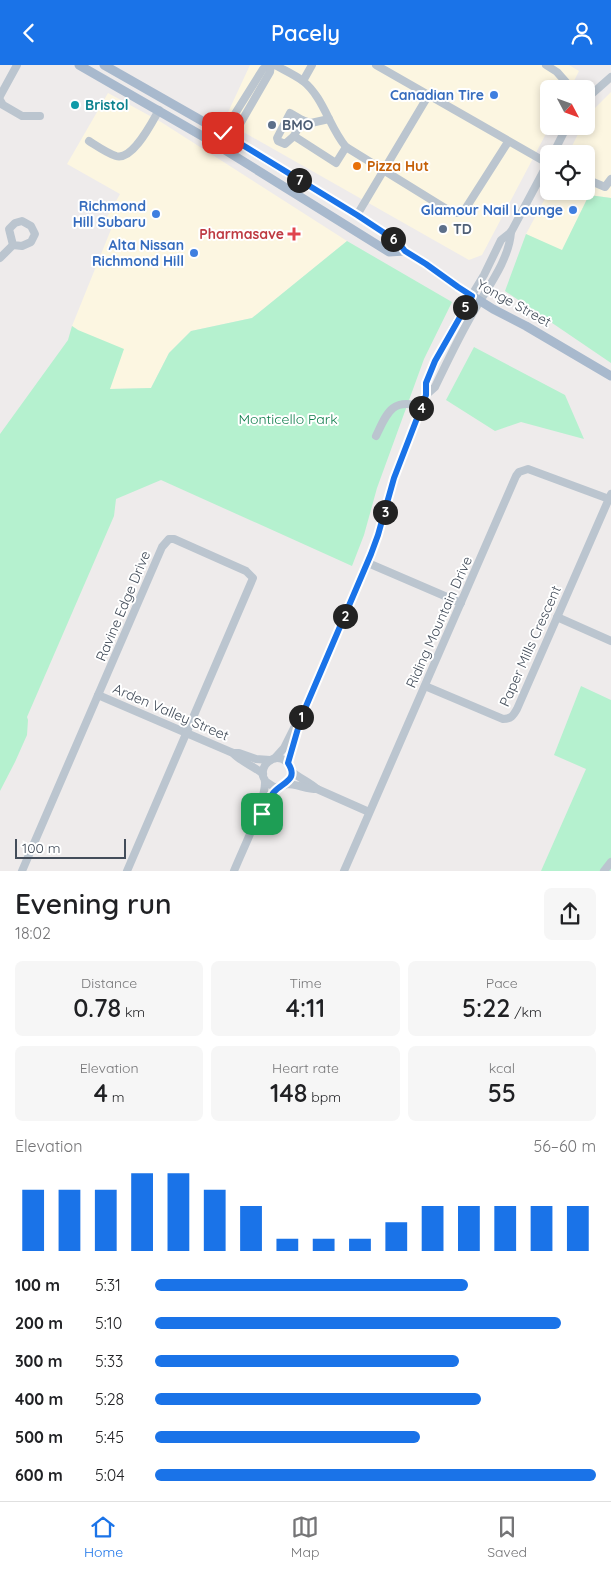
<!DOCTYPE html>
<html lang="en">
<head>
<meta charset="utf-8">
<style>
  :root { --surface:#fff; --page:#f6f6f6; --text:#202124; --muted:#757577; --line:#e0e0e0; --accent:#1a73e8 }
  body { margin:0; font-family:Quicksand,sans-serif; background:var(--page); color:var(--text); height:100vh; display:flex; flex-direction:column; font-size:19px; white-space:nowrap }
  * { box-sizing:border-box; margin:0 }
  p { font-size:16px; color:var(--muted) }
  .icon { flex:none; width:28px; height:28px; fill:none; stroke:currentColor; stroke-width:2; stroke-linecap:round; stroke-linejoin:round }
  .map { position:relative; height:806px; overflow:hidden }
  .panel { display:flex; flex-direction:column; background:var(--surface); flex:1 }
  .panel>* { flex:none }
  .needle { width:32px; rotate:131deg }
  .fabs { position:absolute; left:540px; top:15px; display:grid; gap:10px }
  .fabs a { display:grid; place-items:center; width:55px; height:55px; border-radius:8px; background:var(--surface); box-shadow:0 2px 8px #0003; font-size:25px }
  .scale { position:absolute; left:15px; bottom:12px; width:111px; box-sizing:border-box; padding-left:5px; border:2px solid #434d5a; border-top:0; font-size:14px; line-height:18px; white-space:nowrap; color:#434d5a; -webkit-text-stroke:4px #fff; paint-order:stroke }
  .pin { position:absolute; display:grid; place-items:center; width:42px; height:42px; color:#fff; margin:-21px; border-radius:10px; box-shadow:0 2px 8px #0006 }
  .km { position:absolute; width:25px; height:25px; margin:-12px; border-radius:50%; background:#222; color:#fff; font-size:14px; line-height:25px; text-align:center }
  .round { display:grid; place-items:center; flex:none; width:52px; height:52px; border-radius:8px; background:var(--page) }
  .summary { display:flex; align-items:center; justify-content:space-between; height:85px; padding:0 15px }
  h1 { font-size:28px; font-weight:600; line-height:38px }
  .metrics { display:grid; grid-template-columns:repeat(3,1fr); gap:8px; height:85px; padding:5px 15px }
  .metrics div { display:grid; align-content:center; border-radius:8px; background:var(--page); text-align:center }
  .metrics b { font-size:25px; font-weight:600 }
  .metrics small { font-size:14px; font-weight:400 }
  .metrics p { font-size:14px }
  .chart { height:140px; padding:10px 15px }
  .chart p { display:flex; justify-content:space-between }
  .chart svg { width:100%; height:90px; margin-top:5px; stroke:var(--accent); stroke-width:6 }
  ul { padding:0 15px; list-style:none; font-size:16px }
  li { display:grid; grid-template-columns:80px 60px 1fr; align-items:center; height:38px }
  li i { height:12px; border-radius:6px; background:var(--accent) }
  header { display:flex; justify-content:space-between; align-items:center; height:65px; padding:0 15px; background:var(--accent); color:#fff; font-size:22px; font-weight:600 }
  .tabs { display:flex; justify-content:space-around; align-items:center; height:70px; border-top:1px solid var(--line); background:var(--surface); font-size:14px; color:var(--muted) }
  .tabs a { display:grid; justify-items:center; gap:2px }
  .tabs .current { color:var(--accent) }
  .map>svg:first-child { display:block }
  .commercial { fill:#fcf6e1 }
  .green { fill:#b5f1cf }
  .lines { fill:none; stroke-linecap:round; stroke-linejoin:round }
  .minor { stroke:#bbc5cf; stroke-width:8 }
  .major { stroke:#a8b9cd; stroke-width:9 }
  .route-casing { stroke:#fff; stroke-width:10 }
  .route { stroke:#1a73e8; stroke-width:6 }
  .shop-dot { fill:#3f7fe0; stroke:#fff; stroke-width:2 }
  .culture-dot { fill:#0f9aa8; stroke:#fff; stroke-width:2 }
  .service-dot { fill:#5c6f8a; stroke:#fff; stroke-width:2 }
  .food-dot { fill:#e8710a; stroke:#fff; stroke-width:2 }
  .health-dot { fill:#e0444e; stroke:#fff; stroke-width:2 }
  .labels { text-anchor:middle; stroke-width:4; stroke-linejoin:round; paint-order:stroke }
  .shop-label { font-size:14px; font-weight:bold; fill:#366cbe; stroke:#fff; text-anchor:end }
  .culture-label { font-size:14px; font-weight:bold; fill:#0d838f; stroke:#fff; text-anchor:start }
  .service-label { font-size:14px; font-weight:bold; fill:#4e5e75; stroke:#fff; text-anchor:start }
  .food-label { font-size:14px; font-weight:bold; fill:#c56008; stroke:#fff; text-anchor:start }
  .health-label { font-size:14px; font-weight:bold; fill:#be3a42; stroke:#fff; text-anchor:end }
  .street-label { font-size:14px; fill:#434d5a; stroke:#fff }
  .park-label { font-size:14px; fill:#107e4d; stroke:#fff }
</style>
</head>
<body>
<header><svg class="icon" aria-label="back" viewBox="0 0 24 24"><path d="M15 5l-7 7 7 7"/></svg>Pacely<svg class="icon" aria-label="person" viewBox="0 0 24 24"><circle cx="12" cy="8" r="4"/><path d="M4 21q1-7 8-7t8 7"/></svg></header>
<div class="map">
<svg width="611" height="806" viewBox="0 0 611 806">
  <rect width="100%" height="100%" fill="#eeebeb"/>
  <g class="commercial">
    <path d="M250,0H569L579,6L570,24H549V61H550L482,190L469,195L224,56Z"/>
    <path d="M611,27V133L589,130L562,186L526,169L549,126H586V89H568L582,61H586V54L589,49Z"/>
    <path d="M108,28L161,57L347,176L252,253L191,266L169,288L151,323L109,324L78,265L72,261L112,162L103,159L120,129L67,99Z"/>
  </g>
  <g class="green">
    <path d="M589,130L611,133V298L505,226L526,169L562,185Z"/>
    <path d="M347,176L452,237L424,294L377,423L364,470L352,501L161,415L116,434L114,451L27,652L28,655L27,670L15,697L0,726V369L68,275L72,261L78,265L124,284L110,324L151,323L169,288L191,266L252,253Z"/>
    <path d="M474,282L565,330L584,374L521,357L495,366L446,335Z"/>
    <path d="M581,621L611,635V806H541L586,704L554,690Z"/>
  </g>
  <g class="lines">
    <g class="minor">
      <path d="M275,0C284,5 295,10 303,16C324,33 329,62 346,82L448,145L457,148L464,146L508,77"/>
      <path d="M376,0L549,99"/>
      <path d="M546,0L557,7L572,24"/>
      <path d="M303,16L312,0"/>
      <path d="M0,31L17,0"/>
      <path d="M586,34L611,12"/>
      <path d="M0,35L3,40L22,51H40"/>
      <path d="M329,54L311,58L302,55L294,71L336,98L346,82"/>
      <path d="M294,71L285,79L278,76L277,73L290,48L302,55"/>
      <path d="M89,76C97,81 107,88 116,91C133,96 152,57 159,45"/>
      <path d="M216,79L263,4L268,0"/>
      <path d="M225,85L270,7L271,0"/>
      <path d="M553,89L567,61"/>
      <path d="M586,114L605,122L611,114"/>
      <path d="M357,150L428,31"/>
      <path d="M22,156L31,161L35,169L31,177L22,181L13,180L9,164L15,158Z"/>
      <path d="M0,193L13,180"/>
      <path d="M426,330L435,322C446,299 457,276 470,253C484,227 509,197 511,167"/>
      <path d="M376,371C387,348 392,332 422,342"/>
      <path d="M368,498L461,538"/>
      <path d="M557,552L611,576"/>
      <path d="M425,621L503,654C511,654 513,651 517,644L611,429"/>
      <path d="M98,630L233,688H239L256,694L270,695"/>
      <path d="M233,688C241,697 254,701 263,709"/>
      <path d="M275,693L284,683L294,663"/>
      <path d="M288,698L301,653L371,489L378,470L394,413L426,330V318L435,296L461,248L484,210L501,175L511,167L549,96"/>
      <path d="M291,706C299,713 309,717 317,724L369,747"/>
      <path d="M286,719C297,719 306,724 317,724"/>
      <path d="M257,755L273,728L279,722"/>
      <path d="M22,806L162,482L169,474H174L246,506L253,513L127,806"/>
      <path d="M234,806C240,791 248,775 254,759C256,755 256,749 258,744C261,736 265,728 265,718C265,712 265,717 263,711C262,706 264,700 268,697C288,680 306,723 274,722L265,716"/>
      <path d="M344,806L516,411L519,407L528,404L609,434"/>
      <path d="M604,806L611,797"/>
    </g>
    <g class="major">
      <path d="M79,0L204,72L389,187L405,186"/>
      <path d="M104,0L211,61L357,150L398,177L405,186L426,199L458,222L493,244L526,261L611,311"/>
    </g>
  </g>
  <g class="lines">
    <g class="route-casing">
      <path id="route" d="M223,68L357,150L398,177L405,186L426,199L458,222L472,231L435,296L426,318V330L394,413L378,470L371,489L301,653L288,698C299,715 283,717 274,727C269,733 265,741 262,749"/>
    </g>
    <use href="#route" class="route"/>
  </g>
  <g class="shop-dot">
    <circle cx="494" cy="30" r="5"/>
    <circle cx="573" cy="145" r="5"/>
    <circle cx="156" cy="149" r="5"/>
    <circle cx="194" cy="188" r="5"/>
  </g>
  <circle class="culture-dot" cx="75" cy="40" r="5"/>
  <g class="service-dot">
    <circle cx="272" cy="60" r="5"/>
    <circle cx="443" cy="164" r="5"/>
  </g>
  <circle class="food-dot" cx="357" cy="101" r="5"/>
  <path class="health-dot" d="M291.5 161.5h5v5h5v5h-5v5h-5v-5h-5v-5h5z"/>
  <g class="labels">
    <g class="shop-label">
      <text x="484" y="35">Canadian Tire</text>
      <text x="146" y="146">Richmond<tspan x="146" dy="16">Hill Subaru</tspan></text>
      <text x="563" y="150">Glamour Nail Lounge</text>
      <text x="184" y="185">Alta Nissan<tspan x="184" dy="16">Richmond Hill</tspan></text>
    </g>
    <g class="culture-label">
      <text x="85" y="45">Bristol</text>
    </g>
    <g class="service-label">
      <text x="282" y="65">BMO</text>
      <text x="453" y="169">TD</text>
    </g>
    <g class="food-label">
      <text x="367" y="106">Pizza Hut</text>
    </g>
    <g class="health-label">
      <text x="284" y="174">Pharmasave</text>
    </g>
    <g class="street-label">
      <text transform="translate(514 238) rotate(29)" y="5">Yonge Street</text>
      <text transform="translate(123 541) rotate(-67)" y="5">Ravine Edge Drive</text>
      <text transform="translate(439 557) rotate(-66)" y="5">Riding Mountain Drive</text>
      <text transform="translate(530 581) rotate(-66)" y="5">Paper Mills Crescent</text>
      <text transform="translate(171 647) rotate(23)" y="5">Arden Valley Street</text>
    </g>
    <g class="park-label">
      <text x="288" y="359">Monticello Park</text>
    </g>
  </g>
</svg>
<div class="fabs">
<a><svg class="needle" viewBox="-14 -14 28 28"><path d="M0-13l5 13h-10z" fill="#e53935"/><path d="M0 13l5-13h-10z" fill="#757577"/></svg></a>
<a><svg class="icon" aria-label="locate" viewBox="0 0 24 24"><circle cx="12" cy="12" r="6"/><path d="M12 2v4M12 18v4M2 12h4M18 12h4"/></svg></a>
</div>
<div class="scale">100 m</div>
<div class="pin" style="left:262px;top:749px;background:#1e9e55"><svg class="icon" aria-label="arrive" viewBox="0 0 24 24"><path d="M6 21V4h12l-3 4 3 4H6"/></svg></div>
<div class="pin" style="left:223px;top:68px;background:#d93025"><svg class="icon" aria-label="check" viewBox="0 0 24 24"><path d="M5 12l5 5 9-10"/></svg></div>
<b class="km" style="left:301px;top:652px">1</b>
<b class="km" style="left:345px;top:551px">2</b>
<b class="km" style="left:385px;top:447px">3</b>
<b class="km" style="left:421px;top:343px">4</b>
<b class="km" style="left:465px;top:242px">5</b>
<b class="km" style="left:393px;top:174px">6</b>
<b class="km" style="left:299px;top:115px">7</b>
</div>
<section class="panel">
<div class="summary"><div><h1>Evening run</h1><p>18:02</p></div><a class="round"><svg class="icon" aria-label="share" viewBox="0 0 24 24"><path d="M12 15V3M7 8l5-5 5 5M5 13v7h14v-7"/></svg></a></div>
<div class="metrics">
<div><p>Distance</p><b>0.78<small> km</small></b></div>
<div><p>Time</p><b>4:11</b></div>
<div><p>Pace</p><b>5:22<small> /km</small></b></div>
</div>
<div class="metrics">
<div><p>Elevation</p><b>4<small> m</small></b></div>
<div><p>Heart rate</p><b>148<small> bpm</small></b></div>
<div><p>kcal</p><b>55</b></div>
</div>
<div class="chart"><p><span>Elevation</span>56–60 m</p>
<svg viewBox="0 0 160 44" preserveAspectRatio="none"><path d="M5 44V14M15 44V14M25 44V14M35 44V6M45 44V6M55 44V14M65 44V22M75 44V38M85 44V38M95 44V38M105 44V30M115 44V22M125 44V22M135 44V22M145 44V22M155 44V22"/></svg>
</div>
<ul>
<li><b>100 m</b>5:31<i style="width:71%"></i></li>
<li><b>200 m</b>5:10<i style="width:92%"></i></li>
<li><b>300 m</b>5:33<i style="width:69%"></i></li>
<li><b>400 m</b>5:28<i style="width:74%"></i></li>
<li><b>500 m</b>5:45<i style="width:60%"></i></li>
<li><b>600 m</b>5:04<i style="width:100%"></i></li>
</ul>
</section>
<nav class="tabs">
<a class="current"><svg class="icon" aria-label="home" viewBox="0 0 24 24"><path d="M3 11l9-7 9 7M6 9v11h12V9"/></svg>Home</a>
<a><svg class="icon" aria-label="map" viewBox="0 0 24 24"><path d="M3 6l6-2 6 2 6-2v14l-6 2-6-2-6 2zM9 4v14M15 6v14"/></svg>Map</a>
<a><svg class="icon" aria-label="saved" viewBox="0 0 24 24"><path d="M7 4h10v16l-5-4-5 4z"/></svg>Saved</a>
</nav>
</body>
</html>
